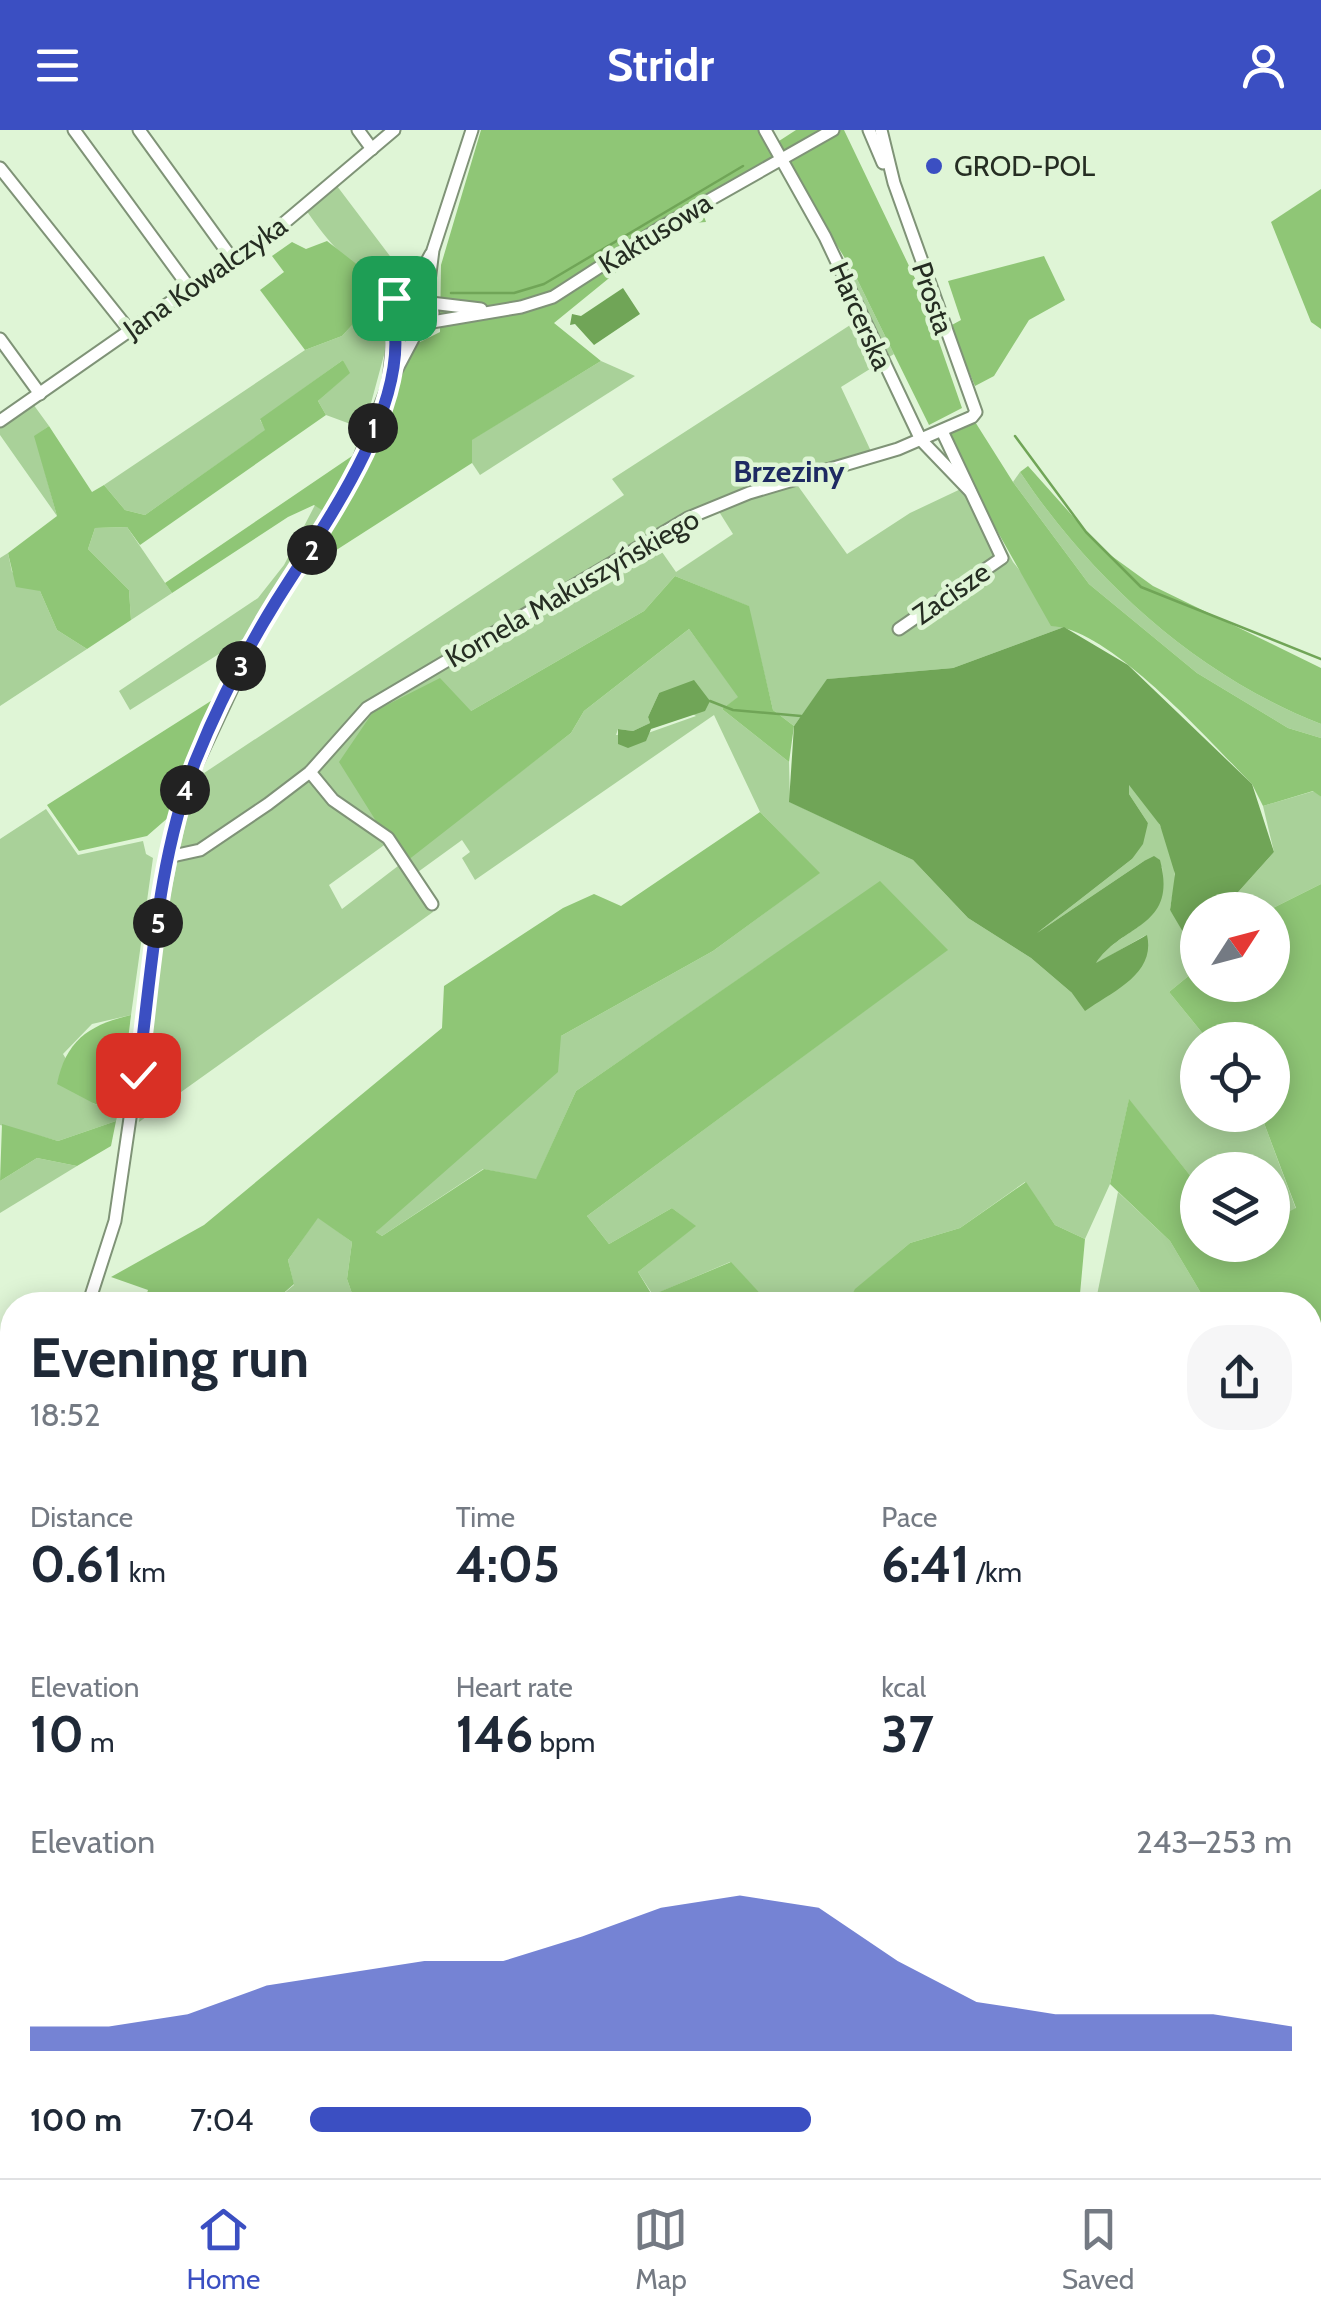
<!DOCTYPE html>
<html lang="en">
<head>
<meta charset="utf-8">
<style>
  :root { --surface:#fff; --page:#f6f6f7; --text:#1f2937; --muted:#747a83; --line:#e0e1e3; --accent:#3b4fc2 }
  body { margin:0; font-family:Cabin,sans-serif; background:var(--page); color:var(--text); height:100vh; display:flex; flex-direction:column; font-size:38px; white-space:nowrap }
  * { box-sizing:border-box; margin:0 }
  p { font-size:32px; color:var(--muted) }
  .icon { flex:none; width:55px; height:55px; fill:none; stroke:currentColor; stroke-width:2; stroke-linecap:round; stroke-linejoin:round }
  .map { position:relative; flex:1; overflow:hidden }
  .sheet { position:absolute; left:0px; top:1162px; width:1322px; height:888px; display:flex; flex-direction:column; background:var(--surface); border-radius:40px 40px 0 0; box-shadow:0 5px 25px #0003 }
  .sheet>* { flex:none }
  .needle { width:65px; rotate:54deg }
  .buttons { position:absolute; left:1180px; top:762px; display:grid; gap:20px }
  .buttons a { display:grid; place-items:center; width:110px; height:110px; border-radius:50%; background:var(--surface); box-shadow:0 5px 25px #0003; font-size:50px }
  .pin { position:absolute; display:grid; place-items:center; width:85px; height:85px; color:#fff; margin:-42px; border-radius:20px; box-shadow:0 5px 15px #0006 }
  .km { position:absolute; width:50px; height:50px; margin:-25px; border-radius:50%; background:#222; color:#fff; font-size:28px; line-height:50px; text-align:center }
  .round { display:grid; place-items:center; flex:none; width:105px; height:105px; border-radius:40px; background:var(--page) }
  .headline { display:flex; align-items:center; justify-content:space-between; height:170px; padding:0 30px }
  h1 { font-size:55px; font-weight:800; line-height:75px }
  .stats { display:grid; grid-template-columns:repeat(3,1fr); gap:15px; height:170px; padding:10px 30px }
  .stats div { display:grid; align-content:center }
  .stats b { font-size:50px; font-weight:800 }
  .stats small { font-size:28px; font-weight:400 }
  .stats p { font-size:28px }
  .chart { height:280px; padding:20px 30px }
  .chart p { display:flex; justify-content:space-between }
  .chart svg { width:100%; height:180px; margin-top:10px; fill:var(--accent); opacity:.7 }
  ul { padding:0 30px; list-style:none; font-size:32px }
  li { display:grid; grid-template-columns:160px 120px 1fr; align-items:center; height:75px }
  li i { height:25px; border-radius:12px; background:var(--accent) }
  header { display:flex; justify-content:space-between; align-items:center; height:130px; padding:0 30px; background:var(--accent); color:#fff; font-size:45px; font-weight:800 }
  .dock { display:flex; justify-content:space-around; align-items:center; height:140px; border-top:2px solid var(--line); background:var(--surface); font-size:28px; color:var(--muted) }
  .dock a { display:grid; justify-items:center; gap:5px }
  .dock .on { color:var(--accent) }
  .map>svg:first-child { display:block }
  .green { fill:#a9d199; fill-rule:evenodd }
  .forest { fill:#8fc676 }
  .water { fill:#70a557 }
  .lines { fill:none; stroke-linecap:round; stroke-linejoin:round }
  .stream { stroke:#70a557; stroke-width:2.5 }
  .minor-casing { stroke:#7f9377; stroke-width:15 }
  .minor { stroke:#fff; stroke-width:11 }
  .route-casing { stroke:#fff; stroke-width:20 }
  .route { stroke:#3b4fc2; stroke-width:12 }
  .poi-dot { fill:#3b4fc2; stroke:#dff5d6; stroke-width:4 }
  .labels { text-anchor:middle; stroke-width:9; stroke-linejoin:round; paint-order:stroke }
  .poi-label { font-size:28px; fill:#252d22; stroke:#dff5d6; text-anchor:start }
  .street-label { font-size:28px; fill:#252d22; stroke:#dff5d6 }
  .neighbourhood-label { font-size:30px; font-weight:bold; fill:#1e2a62; stroke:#dff5d6 }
</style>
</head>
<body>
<header><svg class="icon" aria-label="menu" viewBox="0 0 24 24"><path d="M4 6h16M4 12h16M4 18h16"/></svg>Stridr<svg class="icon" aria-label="person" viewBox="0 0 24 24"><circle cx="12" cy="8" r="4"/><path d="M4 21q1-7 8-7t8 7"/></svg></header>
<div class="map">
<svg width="1321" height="2048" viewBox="0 0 1321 2048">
  <rect width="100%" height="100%" fill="#dff5d6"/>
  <g class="green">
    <path d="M337,56L402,142L418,126L410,148C368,166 326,109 306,80Z"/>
    <path d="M854,143L894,224L841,257L876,332L798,356L847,424L910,383L965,357L980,397L988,386L1013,432L1064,497L953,538L828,549L794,596L773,580L748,476L675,446L644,481L471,581L387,713L329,755L342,779L571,603L584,581L689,499L739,567L722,579L789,632L790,672L913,730L968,788L1031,828L1072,863L1146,805L1094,835C1121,795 1169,800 1162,737L1144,731L1037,803L1132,729L1148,693L1129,664L1128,654C1152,669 1175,720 1175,748C1175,758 1171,770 1170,780L1186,801L1197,800V839L1169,862L1208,910H1198V985H1261L1296,1079L1273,1090L1272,1040H1198L1197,1054L1129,970L1110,1054L1085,1109L1055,1095L1025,1052L960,1098L910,1113L856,1159L847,1175H771L730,1132L653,1165L638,1142L695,1096L672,1078L609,1114L587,1086L947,820L880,752L576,961L536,1050L483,1039L382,1106L376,1102L561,906L713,821L819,743L760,682L714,585L475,750L462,728L470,722L462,710L411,747L433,782L139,992L164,795L195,649L624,365L612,349L861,188L845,148ZM718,380L733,404L676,442L655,412ZM659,563L696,586L648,603L616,605L618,599L633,601L650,593L648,587Z"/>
    <path d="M354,193L383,200L387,214L364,299L326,285L318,271L349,243L343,230L260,290L266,300L145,385L125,380L104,355L305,220L342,206Z"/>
    <path d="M601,231L635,246L480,345L472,333L471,310Z"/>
    <path d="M33,274L49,296L35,306L57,386L0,305V295Z"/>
    <path d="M1020,342C1093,451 1198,546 1321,594V608L1288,598L1197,543L1089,454L1013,352Z"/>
    <path d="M315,375L326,383L246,507L130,580L119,561L258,468L284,435Z"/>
    <path d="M127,397L172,463L131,490L129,460L88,419L95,398Z"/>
    <path d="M8,423L12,442L40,461L57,500L87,519L0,576V428Z"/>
    <path d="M1314,661L1321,667V754L1269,780H1222L1274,722L1263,676Z"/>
    <path d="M46,679L78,725L143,711L146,724L153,728L131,885L92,894L63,924L94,974L120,976L116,991L58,1011L0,995V709Z"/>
    <path d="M37,1028L77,1036L0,1083V1051Z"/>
    <path d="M1118,1062L1170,1111L1208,1175H1095Z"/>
    <path d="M318,1087L352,1112L347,1149L356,1175H270L294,1155L288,1130Z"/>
    <path d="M12,1326V1475L0,1483V1338Z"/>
  </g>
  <g class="forest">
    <path d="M481,0H767L779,11L796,0H844L922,163L962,278L929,295L854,143L782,26L702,81L706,92L693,93L619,140L554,193L601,231L472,310V333L313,435L383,295L412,216L440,202L441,135Z"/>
    <path d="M1321,59V199L1311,192L1271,92Z"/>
    <path d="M327,111L373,147L402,152L380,164L377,198L354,193L342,206L305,220L260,160L284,142L272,126L292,112L306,119Z"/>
    <path d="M1044,126L1065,170L1029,190L994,246L975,256L950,196L961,190L948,151Z"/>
    <path d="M343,230L350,243L318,271L326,285L140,415L127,397L95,398L88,419L129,460L131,490L87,519L57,500L40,461L16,457L8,423L57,386L34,306L49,296L92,362L104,355L125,380L145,385L265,300L260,289Z"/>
    <path d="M972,287L1013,352L1089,454L1197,543L1288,598L1321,608V667L1313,661L1263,676L1252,654C1210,612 1110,498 1051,496L970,353L948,303Z"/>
    <path d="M355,324L326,383L314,375L288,387L172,463L165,453Z"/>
    <path d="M1028,336L1102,419L1153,456L1321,538V594C1198,546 1093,451 1020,342Z"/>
    <path d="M675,446L749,476L773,580L794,596L789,632L722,579L738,567L689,499L584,581L571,603L403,734L339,632L373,582L440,548L471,581L644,481Z"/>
    <path d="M214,569L182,641L170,686L147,706L79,721L47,675Z"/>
    <path d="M760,682L820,743L713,821L561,906L558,942L376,1102L382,1106L484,1039L536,1049L576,961L880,751L948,820L587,1086L609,1114L672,1078L696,1096L638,1142L652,1165L731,1132L771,1175H356L347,1149L352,1112L318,1088L288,1130L294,1154L270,1175H143L148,1160L111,1147L204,1095L442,898L444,856L563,778L594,764L621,776Z"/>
    <path d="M1321,754V1330L1310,1336V1175H1208L1170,1111L1110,1054L1129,969L1197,1054L1198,1115H1272L1273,1090L1296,1078L1261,985H1272V910H1208L1169,862L1197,839L1198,855H1272V780H1269Z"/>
    <path d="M131,885L120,976L95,974L57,954C66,910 89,895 131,885Z"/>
    <path d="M116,991L111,1016L77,1036L37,1028L0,1051L2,994L58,1011Z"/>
    <path d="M1026,1052L1055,1095L1085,1109L1079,1175H847L855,1159L910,1113L960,1098Z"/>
    <path d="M1321,1665V1960L1310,1963V1671Z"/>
    <path d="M330,2038H527L533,2048H339Z"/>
    <path d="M668,2038H770L778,2048H675Z"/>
    <path d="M813,2038H967L977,2048H820Z"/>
  </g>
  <g class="water">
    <path d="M623,158L640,184L594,215L575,194L570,195L572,184L581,186Z"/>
    <path d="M1064,497L1128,535L1252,654L1274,722L1222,780H1198L1197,800L1183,802L1170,780L1175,744L1160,695L1129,655V664L1148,693L1143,714L1132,729L1037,803L1144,731L1154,726L1160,730C1178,798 1123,793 1096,833L1147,805C1156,844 1113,861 1085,881L1072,863L1031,828L968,788L913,730L789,672L794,596L827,549L953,538Z"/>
    <path d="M694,550L710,571L705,581L651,599L646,611L628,618L618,614V599L633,601L650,593L648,587L659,563Z"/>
  </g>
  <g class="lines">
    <g class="stream">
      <path d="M451,163H514L544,154L743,36"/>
      <path d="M1015,306L1086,402L1141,457L1321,529"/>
      <path d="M710,571L733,580L801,586"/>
    </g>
    <g class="minor-casing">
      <g id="minor">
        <path d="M74,0L191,160"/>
        <path d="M139,0L233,130"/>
        <path d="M358,0L372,19"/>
        <path d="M765,0L825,107L921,310L970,361"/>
        <path d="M869,0L883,33"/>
        <path d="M0,38L129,200"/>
        <path d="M411,160L431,124"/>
        <circle cx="411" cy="183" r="22"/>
        <path d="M427,167L433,120L472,0"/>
        <path d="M431,173L481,179"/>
        <path d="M432,192L521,177L553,167L660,98L833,0"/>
        <path d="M0,209L40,264"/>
        <path d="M389,250L395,198"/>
        <path d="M0,291L284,93L394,0"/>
        <path d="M899,499L1002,428L942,301"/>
        <path d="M310,642L333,670L388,708L432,774"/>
        <path d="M168,727L200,720L268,674L310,642L367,578L688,388L749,363L898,319L972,287L976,282L894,53L881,0"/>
        <path d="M88,1175L115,1091L168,727L189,650L261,497L344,367L389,254L415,205"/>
        <path d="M0,1334L12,1320"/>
        <path d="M1310,1370L1321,1388"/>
        <path d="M1310,1527L1321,1530"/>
        <path d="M0,1683H12"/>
        <path d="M1100,2038L1101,2048"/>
        <path d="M0,2043L5,2048"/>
      </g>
    </g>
    <use href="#minor" class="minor"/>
  </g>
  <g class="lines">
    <g class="route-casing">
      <path id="route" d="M138,945C152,841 157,731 195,632C217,577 246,520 277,470C320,401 402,289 395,203C394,196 390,189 389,182L394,168"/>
    </g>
    <use href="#route" class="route"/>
  </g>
  <circle class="poi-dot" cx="934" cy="36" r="10"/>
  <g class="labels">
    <g class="poi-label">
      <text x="954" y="46">GROD-POL</text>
    </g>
    <g class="street-label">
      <text transform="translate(655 103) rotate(-32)" y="10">Kaktusowa</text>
      <text transform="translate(205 147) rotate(-35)" y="10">Jana Kowalczyka</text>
      <text transform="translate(933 168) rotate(71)" y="10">Prosta</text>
      <text transform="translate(861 186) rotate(66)" y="10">Harcerska</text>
      <text transform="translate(572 458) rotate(-30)" y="10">Kornela Makuszyńskiego</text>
      <text transform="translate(951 463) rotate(-35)" y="10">Zacisze</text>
    </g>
    <g class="neighbourhood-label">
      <text x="789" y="352">Brzeziny</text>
    </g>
  </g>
</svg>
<div class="buttons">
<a><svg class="needle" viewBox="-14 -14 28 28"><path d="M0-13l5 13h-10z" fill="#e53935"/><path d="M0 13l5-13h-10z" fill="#747a83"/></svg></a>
<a><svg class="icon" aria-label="locate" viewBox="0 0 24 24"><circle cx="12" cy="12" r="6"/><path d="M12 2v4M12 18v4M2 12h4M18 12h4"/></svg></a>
<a><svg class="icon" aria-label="layers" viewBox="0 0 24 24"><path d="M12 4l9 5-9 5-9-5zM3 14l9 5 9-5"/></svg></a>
</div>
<div class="pin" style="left:394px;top:168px;background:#1e9e55"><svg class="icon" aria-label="arrive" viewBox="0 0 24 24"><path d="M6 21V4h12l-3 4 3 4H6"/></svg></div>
<div class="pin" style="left:138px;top:945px;background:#d93025"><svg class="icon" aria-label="check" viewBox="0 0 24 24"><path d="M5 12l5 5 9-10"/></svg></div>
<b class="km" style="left:373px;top:298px">1</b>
<b class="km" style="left:312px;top:420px">2</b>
<b class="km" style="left:241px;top:536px">3</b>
<b class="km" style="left:185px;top:660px">4</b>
<b class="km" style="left:158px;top:793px">5</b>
<section class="sheet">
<div class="headline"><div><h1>Evening run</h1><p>18:52</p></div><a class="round"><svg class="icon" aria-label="share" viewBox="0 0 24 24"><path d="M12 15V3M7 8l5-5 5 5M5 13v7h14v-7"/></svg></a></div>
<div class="stats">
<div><p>Distance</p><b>0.61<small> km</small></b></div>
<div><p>Time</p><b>4:05</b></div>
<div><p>Pace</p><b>6:41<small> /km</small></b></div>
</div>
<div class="stats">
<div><p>Elevation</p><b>10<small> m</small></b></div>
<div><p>Heart rate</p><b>146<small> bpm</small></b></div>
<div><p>kcal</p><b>37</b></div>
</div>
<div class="chart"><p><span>Elevation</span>243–253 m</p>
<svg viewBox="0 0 160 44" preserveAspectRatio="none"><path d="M0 44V38L10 38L20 35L30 28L40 25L50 22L60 22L70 16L80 9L90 6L100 9L110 22L120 32L130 35L140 35L150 35L160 38V44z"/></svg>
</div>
<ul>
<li><b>100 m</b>7:04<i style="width:51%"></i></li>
</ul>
</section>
</div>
<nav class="dock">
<a class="on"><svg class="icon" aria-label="home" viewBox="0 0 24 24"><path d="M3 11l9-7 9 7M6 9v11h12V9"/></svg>Home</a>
<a><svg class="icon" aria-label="map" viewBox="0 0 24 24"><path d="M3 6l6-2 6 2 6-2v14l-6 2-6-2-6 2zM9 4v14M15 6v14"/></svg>Map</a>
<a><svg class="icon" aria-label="saved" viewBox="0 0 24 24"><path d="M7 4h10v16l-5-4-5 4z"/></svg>Saved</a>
</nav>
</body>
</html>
